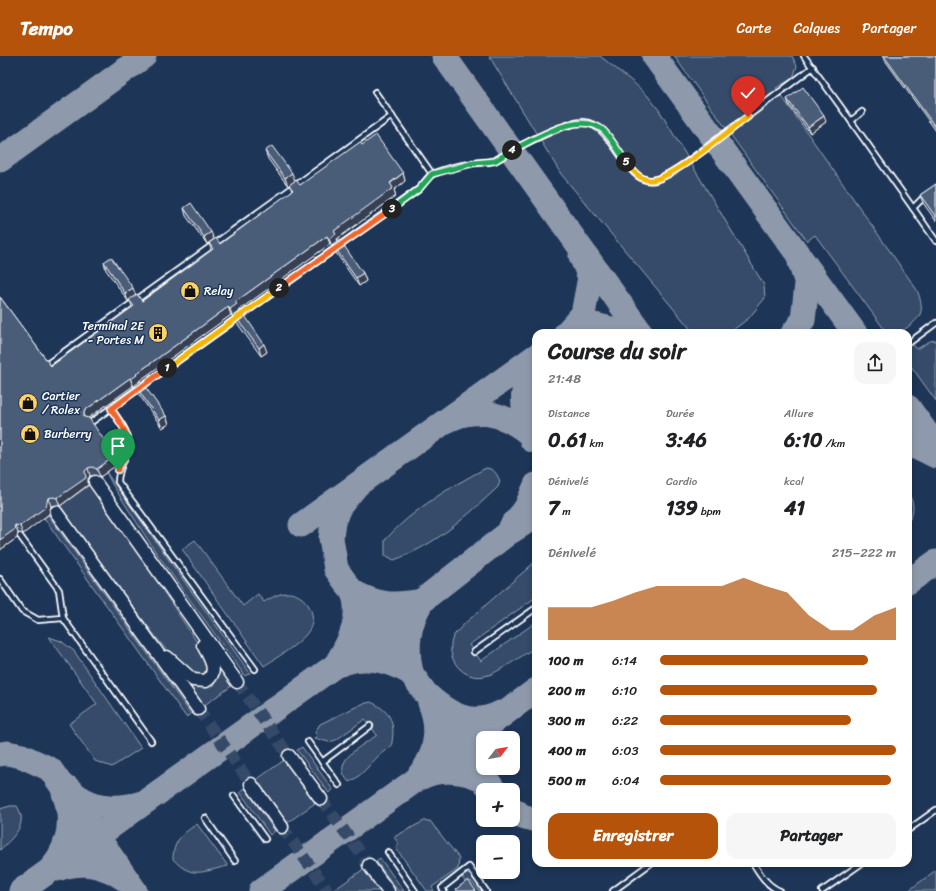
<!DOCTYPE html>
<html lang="fr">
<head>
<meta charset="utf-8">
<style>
  :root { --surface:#fff; --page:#f6f6f6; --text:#202124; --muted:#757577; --accent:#b45309 }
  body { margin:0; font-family:Sriracha,sans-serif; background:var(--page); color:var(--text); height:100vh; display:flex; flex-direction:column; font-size:15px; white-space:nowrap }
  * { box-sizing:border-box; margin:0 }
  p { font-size:13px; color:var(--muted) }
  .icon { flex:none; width:22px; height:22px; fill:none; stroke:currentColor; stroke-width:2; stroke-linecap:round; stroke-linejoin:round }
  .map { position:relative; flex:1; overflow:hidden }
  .sheet { position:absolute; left:532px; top:273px; width:380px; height:538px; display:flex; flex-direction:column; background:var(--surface); border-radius:12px; box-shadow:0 2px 6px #0003 }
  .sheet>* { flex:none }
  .needle { width:26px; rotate:59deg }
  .fabs { position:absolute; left:476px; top:675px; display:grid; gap:8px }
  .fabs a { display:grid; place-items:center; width:44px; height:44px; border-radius:8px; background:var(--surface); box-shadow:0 2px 6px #0003; font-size:20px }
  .pin { position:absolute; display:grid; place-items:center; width:34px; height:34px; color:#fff; margin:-41px -17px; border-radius:50% 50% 50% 0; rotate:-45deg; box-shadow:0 0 4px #0007 }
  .pin .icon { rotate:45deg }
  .km { position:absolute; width:20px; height:20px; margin:-10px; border-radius:50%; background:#222; color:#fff; font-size:11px; line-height:20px; text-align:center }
  .round { display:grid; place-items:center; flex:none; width:42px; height:42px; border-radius:12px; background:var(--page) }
  .summary { display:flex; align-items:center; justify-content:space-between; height:68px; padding:0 16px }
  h1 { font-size:22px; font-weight:700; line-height:30px }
  .stats { display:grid; grid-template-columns:repeat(3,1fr); gap:6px; height:68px; padding:4px 16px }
  .stats div { display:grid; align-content:center }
  .stats b { font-size:20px; font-weight:700 }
  .stats small { font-size:11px; font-weight:400 }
  .stats p { font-size:11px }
  .chart { height:112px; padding:8px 16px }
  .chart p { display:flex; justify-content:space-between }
  .chart svg { width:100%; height:72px; margin-top:4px; fill:var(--accent); opacity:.7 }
  .button { display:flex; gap:8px; margin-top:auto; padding:8px 16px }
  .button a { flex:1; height:46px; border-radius:12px; background:var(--accent); color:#fff; font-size:16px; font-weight:700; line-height:46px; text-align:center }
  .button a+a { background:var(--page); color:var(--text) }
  ul { padding:0 16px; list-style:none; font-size:13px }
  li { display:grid; grid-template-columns:64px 48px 1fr; align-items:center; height:30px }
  li i { height:10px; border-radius:5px; background:var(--accent) }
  header { display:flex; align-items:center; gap:24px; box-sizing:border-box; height:56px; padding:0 20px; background:var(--accent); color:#fff }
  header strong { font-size:19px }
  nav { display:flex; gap:22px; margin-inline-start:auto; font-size:14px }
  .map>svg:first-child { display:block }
  .green { fill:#364b69; stroke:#9aa5b4 }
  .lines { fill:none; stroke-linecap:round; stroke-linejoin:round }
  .taxiway { stroke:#8e9aab; stroke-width:25 }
  .secondary-tunnel { stroke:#344968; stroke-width:12; stroke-dasharray:12 6; stroke-linecap:butt }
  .lane-casing { stroke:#fff; stroke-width:8 }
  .secondary-casing { stroke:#fff; stroke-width:15 }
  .lane { stroke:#1d3557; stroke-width:4.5 }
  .secondary { stroke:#1d3557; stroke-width:12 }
  .wall { fill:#405068; stroke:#fff }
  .shaded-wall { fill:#344155; stroke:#fff }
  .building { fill:#4a5d79; stroke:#fff }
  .split-1-casing { stroke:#fff; stroke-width:8 }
  .split-2-casing { stroke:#fff; stroke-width:8 }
  .split-3-casing { stroke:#fff; stroke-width:8 }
  .split-4-casing { stroke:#fff; stroke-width:8 }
  .split-5-casing { stroke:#fff; stroke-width:8 }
  .split-6-casing { stroke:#fff; stroke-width:8 }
  .split-1 { stroke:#f0652b; stroke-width:5 }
  .split-2 { stroke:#f5b400; stroke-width:5 }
  .split-3 { stroke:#f0652b; stroke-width:5 }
  .split-4 { stroke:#22a559; stroke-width:5 }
  .split-5 { stroke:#22a559; stroke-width:5 }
  .split-6 { stroke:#f5b400; stroke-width:5 }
  .labels { text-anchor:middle; stroke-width:3; stroke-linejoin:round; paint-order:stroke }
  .poi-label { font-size:12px; fill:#fff; stroke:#1d3557; text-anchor:start }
</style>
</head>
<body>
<header>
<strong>Tempo</strong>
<nav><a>Carte</a><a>Calques</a><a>Partager</a></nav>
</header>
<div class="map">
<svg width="936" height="835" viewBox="0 0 936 835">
  <rect width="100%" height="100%" fill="#1d3557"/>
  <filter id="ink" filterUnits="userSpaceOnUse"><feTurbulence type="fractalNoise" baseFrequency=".025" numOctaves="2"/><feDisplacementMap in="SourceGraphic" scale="8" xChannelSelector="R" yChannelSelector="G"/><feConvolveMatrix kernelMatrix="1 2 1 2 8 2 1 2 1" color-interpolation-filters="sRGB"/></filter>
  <g filter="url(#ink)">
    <g class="green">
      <path d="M489,0H600L634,27L647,39L659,54L764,229L765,242L749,262L729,277L693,276L561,118Z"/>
      <path d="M674,0H792L797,10L793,22L776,32L917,234C926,257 921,262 902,275L903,277H887L815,179L807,185Z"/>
      <path d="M908,283L917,293L930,285L936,284V345L908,306Z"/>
      <path d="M486,412C495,413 496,417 500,425L498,431C466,461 436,489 394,504L385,499V484C413,453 450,431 486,412Z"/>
      <path d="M106,416L250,617L245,620L157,498L112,428Z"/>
      <path d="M91,428L127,480L204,597L209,618L201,623C172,608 154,577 134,552C109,518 84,485 60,450Z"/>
      <path d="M909,439C915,448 914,457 908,466Z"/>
      <path d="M48,459L191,658L186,661L44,462Z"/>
      <path d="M195,484L243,550L258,538L264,546C271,542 279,537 287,537C303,536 317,555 311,570C307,584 276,602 264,610L182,493Z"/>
      <path d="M536,505V541L469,589L481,605L536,566V591C524,598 497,618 485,620C463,625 444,602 453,581C455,577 460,573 463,569Z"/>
      <path d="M49,581L61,585L74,595L141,692L112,711L95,705L69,668L97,648Z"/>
      <path d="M218,607L233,629L203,650L188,629V625L195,630H205Z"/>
      <path d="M371,646C392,656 396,668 391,691C374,699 366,719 349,726C329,705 362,690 377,679L365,663L336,684L329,686L314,682L317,680L315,676L320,668L362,648Z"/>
      <path d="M302,691L333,734L329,737L297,694Z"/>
      <path d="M287,702L318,745L287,767L256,724Z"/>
      <path d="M245,732L275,775L270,779L240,736Z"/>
      <path d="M10,750H17C29,769 13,781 0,794V753Z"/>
      <path d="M424,765H430L459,802L458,813L432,831L434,835H427L395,791L399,788L394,781Z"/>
      <path d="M197,768L228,810C203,815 192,824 173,803C173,785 183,777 197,768Z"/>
      <path d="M380,802L404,835H398L376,805Z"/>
      <path d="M365,812L381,835H335L334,834Z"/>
      <path d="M936,814V835H908Z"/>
      <path d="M467,818L473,820L484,835H479L471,825L464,829L466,827L462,821Z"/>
    </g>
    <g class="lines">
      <g class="taxiway">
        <path d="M444,0L641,277"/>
        <path d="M654,0L855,277"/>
        <path d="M0,104L144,0"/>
        <path d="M566,277L583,258L590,221L581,200"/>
        <path d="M572,277L594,269L629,277"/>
        <path d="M793,277L803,264L807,228L800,206"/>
        <path d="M908,351L936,390"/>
        <path d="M453,362C483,349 514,362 536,384"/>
        <path d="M532,384C523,355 517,333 536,305"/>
        <path d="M908,390L920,392L936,400"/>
        <path d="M357,429L339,451L333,466L331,482L336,513L426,638C448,658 471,672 500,657"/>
        <path d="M301,469L536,300"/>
        <path d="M511,471L526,452L536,429"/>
        <path d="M908,526L936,506"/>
        <path d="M353,536C379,550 394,550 422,545"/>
        <path d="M338,605C351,584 362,560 353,536"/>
        <path d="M341,608C366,598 388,604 411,617"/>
        <path d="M411,616C405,590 408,567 422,545"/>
        <path d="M452,675L494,734"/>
        <path d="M0,698L7,697L22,700L50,713L135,835"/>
        <path d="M420,718C437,699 440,670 430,647"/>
        <path d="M422,721C437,713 459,714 475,720C481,722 486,728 490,732"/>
        <path d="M68,732C88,752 115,755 142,747"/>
        <path d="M513,753L522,760L536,764"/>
        <path d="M53,810C70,788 74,763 64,737"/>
        <path d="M57,813C83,804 104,808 126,824"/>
        <path d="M21,835L382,576L507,478L536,460"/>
        <path d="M261,835L413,726L536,634"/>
      </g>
      <g class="secondary-tunnel">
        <path d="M237,626L289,700"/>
        <path d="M198,653L251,728"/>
        <path d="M321,743L369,809"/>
        <path d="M282,771L328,835"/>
      </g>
      <g class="lane-casing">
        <g id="lane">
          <path d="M804,0L851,65"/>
          <path d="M375,36L432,118"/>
          <path d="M862,56L851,65L913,152"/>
          <path d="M922,143L913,152L936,185"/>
          <path d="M910,286L936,267"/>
          <path d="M50,306L392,60"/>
          <path d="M111,353C119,364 133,381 127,396C123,407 118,414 118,426L255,613"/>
          <path d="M90,367L419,133C423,129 428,120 433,118C445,112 462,109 474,107C481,106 489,107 495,104C501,102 506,98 511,95C526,87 569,65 584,66C615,69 626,131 655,124C667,121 677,113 687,106L813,11"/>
          <path d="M20,480L59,534L63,562L151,685"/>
          <path d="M0,523L22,555L38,564L63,562"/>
          <path d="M474,596L536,552"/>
          <path d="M308,686L339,729"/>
          <path d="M322,706L370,670"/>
          <path d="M234,740L265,783"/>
          <path d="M205,762L235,805"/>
          <path d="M908,774L936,754"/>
          <path d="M388,796L415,835"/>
          <path d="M753,807C760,818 767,830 780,835"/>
          <path d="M444,835L442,832L469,811L486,835"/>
          <path d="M613,835L651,807"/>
          <path d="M822,835L862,807"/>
        </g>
      </g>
      <g class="secondary-casing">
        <g id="secondary">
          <path d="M95,426L237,626"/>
          <path d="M56,456L198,653"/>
          <path d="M167,601L193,624L206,625C220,616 209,600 203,589"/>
          <path d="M289,700L321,743"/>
          <path d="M251,728L282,771"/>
          <path d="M369,809L388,835"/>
        </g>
      </g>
      <use href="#lane" class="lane"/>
      <use href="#secondary" class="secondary"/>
    </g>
    <g class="wall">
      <path d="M882,0H936V75Z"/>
      <path d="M787,43L826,66L810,77L789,49Z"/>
      <path d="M362,89L403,117L405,125L394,134L396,140L337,183L338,185L363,217L366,225L359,230L336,197L333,189L332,190L330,188L239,254L267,296L261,300L237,267L234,260L233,261L231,259L139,325L166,360L169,368L162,372L138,337L136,330L134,331L133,330L88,362L118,408L100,421L95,419L90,420L88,423V429L60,450L56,449L51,450L49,458L23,478L18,477L17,482L0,494V241L51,310L132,251L130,244L128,245L106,214L104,206L135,239L142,245L211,194L209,187L207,188L186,160L184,152L214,183L220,188L292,135L290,129L288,130L268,103L265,95L295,125L300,129Z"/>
      <path d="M936,128V165L923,147L920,139Z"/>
    </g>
    <g class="shaded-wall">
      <path d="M824,60L826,66L810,77L808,71Z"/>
      <path d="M292,117L295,125L288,130L285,122Z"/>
      <path d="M403,117L405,125L394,134L396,140L337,183L338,186L332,190L329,183L334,175Z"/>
      <path d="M211,176L214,183L207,188L204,181Z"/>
      <path d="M327,180L330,188L239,254L240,256L233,261L230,253L235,246Z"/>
      <path d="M363,217L366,225L359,230L356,222Z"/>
      <path d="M133,232L136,240L128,245L125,237Z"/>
      <path d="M228,251L231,259L139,325V327L134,331L131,323L136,318Z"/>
      <path d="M264,288L267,296L261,300L259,292Z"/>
      <path d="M130,322L133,330L87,363L84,361V355Z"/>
      <path d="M166,360L169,368L162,372L159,364Z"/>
      <path d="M115,400L118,408L100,421L97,413Z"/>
      <path d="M88,412L90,420L88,423V429L60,450L57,442L85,415Z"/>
      <path d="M48,442L51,450L49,458L23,478L20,470Z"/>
      <path d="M15,469L18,477L17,482L0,494V484Z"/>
    </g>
    <g class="building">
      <path d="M884,0H936V72Z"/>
      <path d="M803,31L824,60L808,71L787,43Z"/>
      <path d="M376,79L403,117L390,127L393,132L334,175L336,178L329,183L327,180L235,246L237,248L230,253L228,251L136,318L137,319L131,323L130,322L84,355V361L89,362L115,400L97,413L92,411L88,412L85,415L86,422L57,442L53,441L48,442L46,451L20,470L15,469L14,474L0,484V241L51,310L134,250L129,244L137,238L142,245L213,193L209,187L216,182L220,188L293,134L289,129L296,124L300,129L360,86L362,89Z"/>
      <path d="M272,90L292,117L285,122L265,95Z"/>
      <path d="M936,128V161L920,139Z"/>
      <path d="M191,147L211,176L204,181L184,152Z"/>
      <path d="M340,184L363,217L356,222L333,189Z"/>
      <path d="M111,201L133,232L125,237L104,206Z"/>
      <path d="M241,254L264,288L259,292L234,259Z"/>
      <path d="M141,325L166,360L159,364L135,329Z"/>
      <path d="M468,824L476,835H457L456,833Z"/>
    </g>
  </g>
  <g class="lines" filter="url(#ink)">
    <g class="split-1-casing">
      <path id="split-1" d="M118,414C133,383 130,381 111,353L167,312"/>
    </g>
    <g class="split-2-casing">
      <path id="split-2" d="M167,312L279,232"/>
    </g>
    <g class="split-3-casing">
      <path id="split-3" d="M279,232L392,153"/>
    </g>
    <g class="split-4-casing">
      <path id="split-4" d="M392,153L419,133L432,118L474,107L495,105L512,94"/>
    </g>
    <g class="split-5-casing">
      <path id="split-5" d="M512,94C536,83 581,53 604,75C612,83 619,96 626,106"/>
    </g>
    <g class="split-6-casing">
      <path id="split-6" d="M626,106C632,114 639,123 649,124C667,127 731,73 748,61"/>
    </g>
    <use href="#split-1" class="split-1"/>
    <use href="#split-2" class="split-2"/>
    <use href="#split-3" class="split-3"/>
    <use href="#split-4" class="split-4"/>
    <use href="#split-5" class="split-5"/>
    <use href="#split-6" class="split-6"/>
  </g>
  <defs>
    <g id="shop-disc" transform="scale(1)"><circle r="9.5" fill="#ffd166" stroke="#1d3557"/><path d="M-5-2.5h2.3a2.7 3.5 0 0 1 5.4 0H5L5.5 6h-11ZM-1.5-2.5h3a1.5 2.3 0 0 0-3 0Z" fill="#111"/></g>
    <g id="building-disc" transform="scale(1)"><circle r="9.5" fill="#ffd166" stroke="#1d3557"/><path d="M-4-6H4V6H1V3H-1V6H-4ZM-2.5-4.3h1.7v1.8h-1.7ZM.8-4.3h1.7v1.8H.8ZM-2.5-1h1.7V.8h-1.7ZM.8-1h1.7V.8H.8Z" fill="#111"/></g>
  </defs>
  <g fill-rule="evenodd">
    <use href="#shop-disc" x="190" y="235"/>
    <use href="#building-disc" x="158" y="277"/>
    <use href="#shop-disc" x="28" y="347"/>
    <use href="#shop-disc" x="30" y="378"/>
  </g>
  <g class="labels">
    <g class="poi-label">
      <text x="204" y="239">Relay</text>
      <text x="144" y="274" text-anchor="end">Terminal 2E<tspan x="144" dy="14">- Portes M</tspan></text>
      <text x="42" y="344">Cartier<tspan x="42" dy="14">/ Rolex</tspan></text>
      <text x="44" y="382">Burberry</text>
    </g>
  </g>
</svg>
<div class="fabs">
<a><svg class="needle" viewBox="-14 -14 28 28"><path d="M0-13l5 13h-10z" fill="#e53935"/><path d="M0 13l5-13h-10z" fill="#757577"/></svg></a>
<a>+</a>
<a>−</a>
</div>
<div class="pin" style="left:118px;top:414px;background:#1e9e55"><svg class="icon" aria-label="arrive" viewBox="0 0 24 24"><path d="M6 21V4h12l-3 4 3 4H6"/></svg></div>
<div class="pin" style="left:748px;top:61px;background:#d93025"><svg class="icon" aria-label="check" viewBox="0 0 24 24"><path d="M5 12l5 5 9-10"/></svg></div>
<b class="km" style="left:167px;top:312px">1</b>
<b class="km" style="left:279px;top:232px">2</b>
<b class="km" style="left:392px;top:153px">3</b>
<b class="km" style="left:512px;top:94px">4</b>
<b class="km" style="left:626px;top:106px">5</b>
<section class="sheet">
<div class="summary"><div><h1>Course du soir</h1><p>21:48</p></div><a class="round"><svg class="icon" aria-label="share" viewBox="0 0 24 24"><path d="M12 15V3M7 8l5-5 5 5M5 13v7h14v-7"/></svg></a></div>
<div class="stats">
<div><p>Distance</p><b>0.61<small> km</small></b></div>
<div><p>Durée</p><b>3:46</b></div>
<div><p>Allure</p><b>6:10<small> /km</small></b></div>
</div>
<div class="stats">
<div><p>Dénivelé</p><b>7<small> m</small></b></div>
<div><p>Cardio</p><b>139<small> bpm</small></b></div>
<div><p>kcal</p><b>41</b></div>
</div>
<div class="chart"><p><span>Dénivelé</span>215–222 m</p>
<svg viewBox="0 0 160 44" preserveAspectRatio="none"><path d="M0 44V24L10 24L20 24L30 20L40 15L50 11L60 11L70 11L80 11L90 6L100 11L110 15L120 29L130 38L140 38L150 29L160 24V44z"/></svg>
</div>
<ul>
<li><b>100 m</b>6:14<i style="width:88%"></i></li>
<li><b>200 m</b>6:10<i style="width:92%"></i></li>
<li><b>300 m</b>6:22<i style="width:81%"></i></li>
<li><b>400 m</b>6:03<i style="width:100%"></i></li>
<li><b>500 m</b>6:04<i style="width:98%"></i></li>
</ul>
<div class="button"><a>Enregistrer</a><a>Partager</a></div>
</section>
</div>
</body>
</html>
